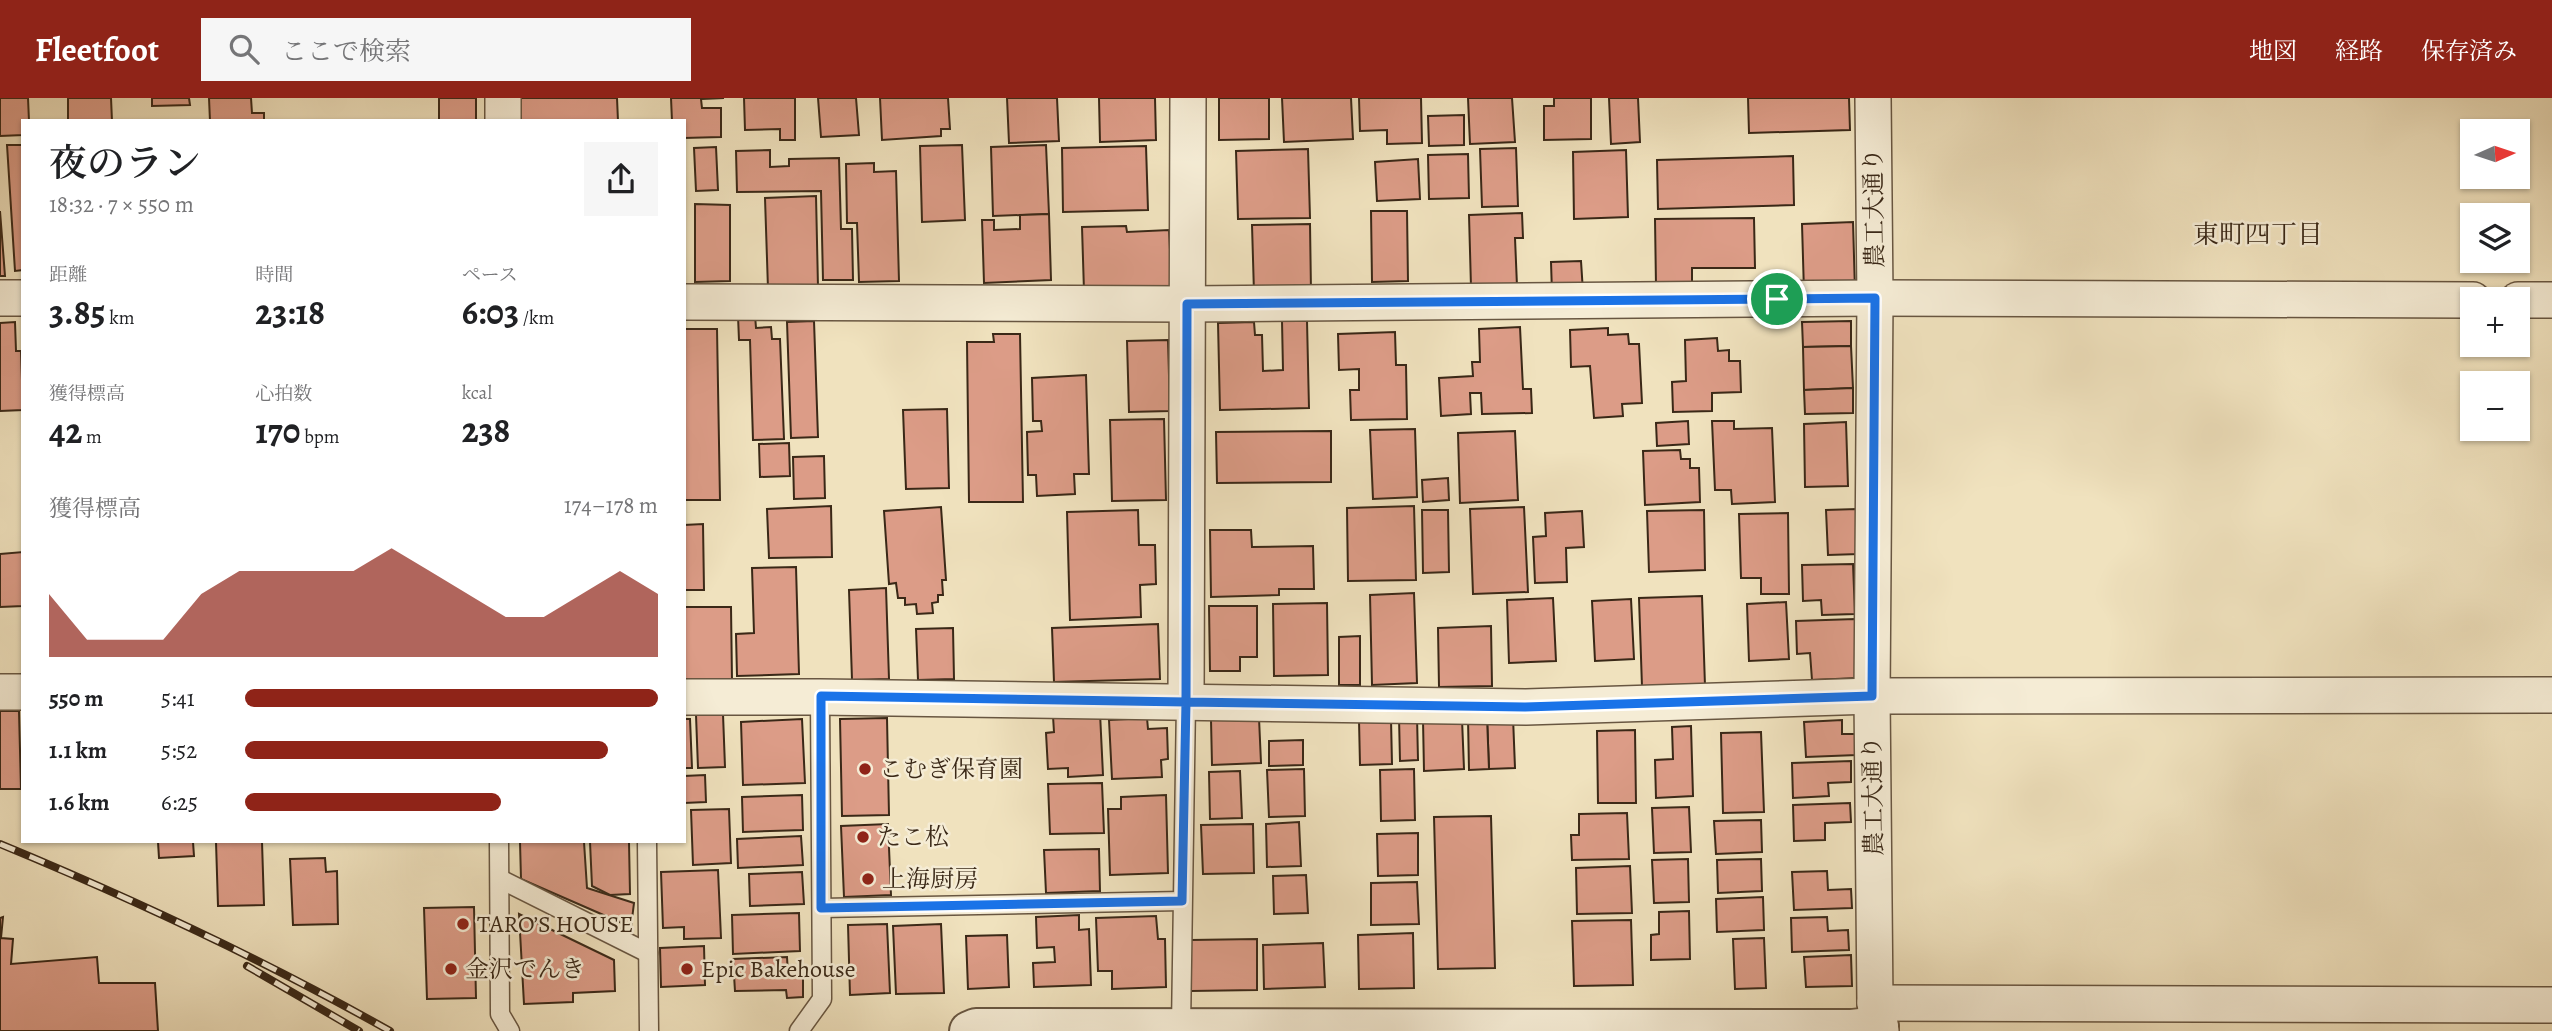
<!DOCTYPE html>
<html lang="ja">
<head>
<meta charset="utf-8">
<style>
  :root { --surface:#fff; --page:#f6f6f6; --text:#202124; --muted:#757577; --accent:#8f2418 }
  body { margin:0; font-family:Alegreya,"Noto Serif JP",serif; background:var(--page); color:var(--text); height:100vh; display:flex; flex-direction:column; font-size:26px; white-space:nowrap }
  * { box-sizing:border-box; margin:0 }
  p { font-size:23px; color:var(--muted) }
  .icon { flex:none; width:38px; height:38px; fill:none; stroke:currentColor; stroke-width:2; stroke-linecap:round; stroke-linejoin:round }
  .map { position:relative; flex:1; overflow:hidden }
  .drawer { position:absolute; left:21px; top:21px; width:665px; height:724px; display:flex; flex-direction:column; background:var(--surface); border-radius:0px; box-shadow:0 2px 5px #0004 }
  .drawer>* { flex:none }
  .needle { width:46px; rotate:87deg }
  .controls { position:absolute; left:2460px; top:21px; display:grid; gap:14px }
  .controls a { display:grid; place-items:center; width:70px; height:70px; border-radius:0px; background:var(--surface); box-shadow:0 2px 5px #0004; font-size:35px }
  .pin { position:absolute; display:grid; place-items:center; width:60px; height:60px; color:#fff; margin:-30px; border:4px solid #fff; border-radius:50%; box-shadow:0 2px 7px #0007 }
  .round { display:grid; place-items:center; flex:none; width:74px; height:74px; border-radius:0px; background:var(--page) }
  .summary { display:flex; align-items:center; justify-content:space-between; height:119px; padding:0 28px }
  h1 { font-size:38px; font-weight:600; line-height:52px }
  .figures { display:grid; grid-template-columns:repeat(3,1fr); gap:10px; height:119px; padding:7px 28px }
  .figures div { display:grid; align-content:center }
  .figures b { font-size:35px; font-weight:600 }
  .figures small { font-size:19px; font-weight:400 }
  .figures p { font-size:19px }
  .chart { height:196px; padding:14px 28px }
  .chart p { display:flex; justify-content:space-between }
  .chart svg { width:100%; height:126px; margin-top:7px; fill:var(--accent); opacity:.7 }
  ul { padding:0 28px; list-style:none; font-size:23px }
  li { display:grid; grid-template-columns:112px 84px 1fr; align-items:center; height:52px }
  li i { height:18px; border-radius:9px; background:var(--accent) }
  header { display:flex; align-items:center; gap:42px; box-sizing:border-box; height:98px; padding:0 35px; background:var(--accent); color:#fff }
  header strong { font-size:33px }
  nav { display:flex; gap:38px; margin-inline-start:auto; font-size:24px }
  .search { width:490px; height:63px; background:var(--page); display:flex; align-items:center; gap:18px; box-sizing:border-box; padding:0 24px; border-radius:0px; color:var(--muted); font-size:26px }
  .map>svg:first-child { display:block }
  .building { fill:#dc9c87; stroke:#3a2817; stroke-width:2 }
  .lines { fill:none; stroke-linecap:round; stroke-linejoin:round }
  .service-casing { stroke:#685641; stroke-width:21 }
  .minor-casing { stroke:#685641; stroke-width:38 }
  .tertiary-casing { stroke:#685641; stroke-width:42 }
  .service { stroke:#f5ecd5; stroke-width:18 }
  .minor { stroke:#f5ecd5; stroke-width:35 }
  .tertiary { stroke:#f5ecd5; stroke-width:38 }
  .rail-casing { stroke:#3a2817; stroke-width:8 }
  .rail { stroke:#f5ecd5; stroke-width:5; stroke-dasharray:16; stroke-linecap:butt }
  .route-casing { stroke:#fff; stroke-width:14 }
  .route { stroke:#1a73e8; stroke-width:9 }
  .poi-dot { fill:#8f2418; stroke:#f5ecd5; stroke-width:2.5 }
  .labels { text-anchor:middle; stroke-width:5; stroke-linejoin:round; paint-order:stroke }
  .street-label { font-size:24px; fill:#3a2817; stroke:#f5ecd5 }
  .poi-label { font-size:24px; fill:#3a2817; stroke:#f5ecd5; text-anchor:start }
  .neighbourhood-label { font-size:26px; fill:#3a2817; stroke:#f5ecd5 }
</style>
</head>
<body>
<header>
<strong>Fleetfoot</strong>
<div class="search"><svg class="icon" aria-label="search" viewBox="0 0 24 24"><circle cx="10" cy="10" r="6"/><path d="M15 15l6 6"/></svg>ここで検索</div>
<nav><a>地図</a><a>経路</a><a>保存済み</a></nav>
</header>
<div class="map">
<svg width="2552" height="933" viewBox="0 0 2552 933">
  <rect width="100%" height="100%" fill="#f0e2be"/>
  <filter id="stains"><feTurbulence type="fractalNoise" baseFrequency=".00286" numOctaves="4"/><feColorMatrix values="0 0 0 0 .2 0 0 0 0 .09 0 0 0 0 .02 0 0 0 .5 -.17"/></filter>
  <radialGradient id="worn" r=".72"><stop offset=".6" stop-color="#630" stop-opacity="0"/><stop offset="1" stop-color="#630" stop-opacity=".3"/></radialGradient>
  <g class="building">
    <path d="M0,0H28L29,23H23V37L0,38Z"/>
    <path d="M68,0H111L112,23H68Z"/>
    <path d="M152,0H189L190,7L152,8Z"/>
    <path d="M209,0H251L252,15H264V23H210Z"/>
    <rect x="439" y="0" width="37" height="23"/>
    <path d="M519,0H617L618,23H519Z"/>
    <path d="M671,0H724L701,1L702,10H721V39L684,40V23H672Z"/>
    <path d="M744,0H795V42H780V31L745,32Z"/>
    <path d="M818,0H856L859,37L821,39Z"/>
    <path d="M880,0H948L950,31H941V38L882,42Z"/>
    <path d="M1007,0H1057L1059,43L1009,45Z"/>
    <path d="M1099,0H1155L1156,42L1100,44Z"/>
    <path d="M1219,0H1269V41L1219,42Z"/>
    <path d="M1282,0H1351L1353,41L1284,44Z"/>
    <path d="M1359,0H1421L1422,45L1387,46V32L1360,33Z"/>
    <path d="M1468,0H1512L1515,44L1470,46Z"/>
    <path d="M1554,0H1591V41L1544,42V8H1554Z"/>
    <path d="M1609,0H1638L1640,44L1611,46Z"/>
    <path d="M1748,0H1849L1850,32L1749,35Z"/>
    <path d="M1464,17V47L1429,48L1428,18Z"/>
    <path d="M7,47H22L23,172L15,173Z"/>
    <path d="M962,47L965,122L922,124L920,48Z"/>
    <path d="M1046,47L1049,116L993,118L991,49Z"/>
    <path d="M1146,48L1148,112L1063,114L1062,50Z"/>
    <path d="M716,49L718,92L696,93L694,50Z"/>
    <path d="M1516,50L1518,108L1482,109L1480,51Z"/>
    <path d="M1308,51L1310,120L1238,121L1236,53Z"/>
    <path d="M770,52V69L789,68V61L839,60L841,131H852L853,182H823L821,93L737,94L736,53Z"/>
    <path d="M1626,52L1628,119L1574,121L1573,54Z"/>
    <path d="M1468,56L1469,100L1429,101L1428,57Z"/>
    <path d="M1793,58L1794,107L1658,111L1657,62Z"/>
    <path d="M1418,61L1420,101L1377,103L1375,64Z"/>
    <path d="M874,65V74L896,73L899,183L859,184L857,125H847L846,66Z"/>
    <path d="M816,98L818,189L768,191L765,100Z"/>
    <path d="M695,106L730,107V183L695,184Z"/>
    <path d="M0,113L5,178H0Z"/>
    <path d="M1371,113H1407L1408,183L1372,184Z"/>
    <path d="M1522,115L1523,140H1515L1517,188L1471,189L1469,117Z"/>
    <path d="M1049,116L1051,182L984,185L982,122H994V132L1020,131V117Z"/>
    <path d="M1754,120L1755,170H1692V188H1656L1655,121Z"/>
    <path d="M1853,124L1855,193L1804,194L1802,126Z"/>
    <path d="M1310,126L1311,194L1254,195L1252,127Z"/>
    <path d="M1126,128L1127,134L1169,132L1172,190L1084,193L1082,129Z"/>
    <path d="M1581,163L1583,194L1552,195L1551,164Z"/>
    <path d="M755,217L756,230L771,229L772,241H780L784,341L753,342L750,242H739L738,218Z"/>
    <path d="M814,223L818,339L791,340L787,224Z"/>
    <path d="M1282,223H1307L1309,310L1220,312L1218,225L1254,224L1255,237H1262L1263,273L1283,272Z"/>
    <path d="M1851,223V248L1803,249L1802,224Z"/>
    <path d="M15,224L16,253H21L23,312L0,313V225Z"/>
    <path d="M1520,229L1523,291H1531L1532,315L1482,316L1481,295H1470L1471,316L1441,318L1439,280L1473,278L1472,264H1480L1479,231Z"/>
    <path d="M1608,230V237L1628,236L1629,246H1639L1642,305L1622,306L1623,318L1594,320L1590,268L1571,269L1570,232Z"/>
    <path d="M684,231H717L720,402H684Z"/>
    <path d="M1395,234L1396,267H1406L1407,321L1351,322L1350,292H1359V271L1339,272L1338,236Z"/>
    <path d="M993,236H1020L1023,404H969L967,244H994Z"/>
    <path d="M1717,240L1718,253L1729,252V263H1740L1741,294L1712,295V313L1673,314L1672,284L1686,283L1685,242Z"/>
    <path d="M1168,242L1170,313L1129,314L1127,243Z"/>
    <path d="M1851,248L1853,290L1804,292L1803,249Z"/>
    <path d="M1086,277L1089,376H1074L1075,396L1037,398L1036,377H1028L1027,334L1042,333L1041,323H1033L1032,280Z"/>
    <path d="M1853,290V315L1805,316L1804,292Z"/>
    <path d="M947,311L949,390L906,391L903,312Z"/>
    <path d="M1164,321L1166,402L1112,403L1110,322Z"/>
    <path d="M1688,323L1689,346L1657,348L1656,325Z"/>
    <path d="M1712,323H1734V331L1772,330L1775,404L1732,406L1731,392H1715Z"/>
    <path d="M1846,324L1848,388L1805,389L1804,326Z"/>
    <path d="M1415,331L1417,399L1373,401L1370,332Z"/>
    <path d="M1331,333V384L1217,385L1216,334Z"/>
    <path d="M1515,333L1518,402L1460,405L1458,335Z"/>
    <path d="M789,345L790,378L760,379L759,346Z"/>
    <path d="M1680,352L1681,361H1690V370H1699L1700,404L1645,407L1643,353Z"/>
    <path d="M824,358L825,400L794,401L793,359Z"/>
    <path d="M1448,380L1449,402L1423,404L1422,382Z"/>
    <path d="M831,408L832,459L769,460L767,411Z"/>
    <path d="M1414,408L1416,482L1348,483L1347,410Z"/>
    <path d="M941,409L946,482H942L943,497H938V504L932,505L933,515L917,516L916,506L905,507V500H898L896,485L889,486L884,413Z"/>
    <path d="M1524,409L1528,494L1473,496L1470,411Z"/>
    <path d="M1857,411L1859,456L1828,457L1826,412Z"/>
    <path d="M1138,412L1139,447H1155L1156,486L1140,487L1141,519L1070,522L1067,414Z"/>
    <path d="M1422,412H1448L1449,474L1423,475Z"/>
    <path d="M1704,412L1705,472L1649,474L1647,413Z"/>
    <path d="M1582,413L1584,449L1566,450L1567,484L1535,485L1533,439L1546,438L1545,415Z"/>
    <path d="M1788,415L1789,496H1761V480H1741L1739,416Z"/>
    <path d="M703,426L704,492H684V427Z"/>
    <path d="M1210,432H1251L1252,449L1313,448L1314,491H1279V497L1211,499Z"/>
    <path d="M23,454V508L0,509V456Z"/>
    <path d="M1853,466L1855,516L1822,517L1821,502L1803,503L1802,467Z"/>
    <path d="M796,469L799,576L737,578L736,536L754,535L752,470Z"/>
    <path d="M886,490L889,581L852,582L849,492Z"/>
    <path d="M1414,495L1417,585L1372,587L1370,497Z"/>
    <path d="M1702,498L1705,588L1642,589L1639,500Z"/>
    <path d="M1553,500L1556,563L1509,565L1507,502Z"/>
    <path d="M1631,501L1634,561L1595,563L1592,503Z"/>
    <path d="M1786,504L1789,561L1749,563L1747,506Z"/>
    <path d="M1327,505L1328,577L1274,578L1273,506Z"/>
    <path d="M1209,508H1257V559H1240V573H1210Z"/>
    <path d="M684,509H731L732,582L684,583Z"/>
    <path d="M1855,521L1858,580L1812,582L1810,555L1797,556L1796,523Z"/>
    <path d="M1158,526L1160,581L1054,584L1052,530Z"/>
    <path d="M1491,528L1492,588L1439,589L1438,530Z"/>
    <path d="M953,530L954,581L918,582L916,531Z"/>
    <path d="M1360,538V587H1339V539Z"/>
    <path d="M0,613H19L21,691H0Z"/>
    <path d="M1100,615L1103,677L1068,679V670L1048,671L1046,635L1054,634L1053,618Z"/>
    <path d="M723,616L725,669L698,670L696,617Z"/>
    <path d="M1417,618L1418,662L1400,663L1399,619Z"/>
    <path d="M1487,619H1513L1515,670L1489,671Z"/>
    <path d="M1487,619L1489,671L1469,672L1468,620Z"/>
    <path d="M887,620L889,717L842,718L840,621Z"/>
    <path d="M1147,620L1148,631L1167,630L1168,661L1161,662L1162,679L1112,681L1109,622Z"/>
    <path d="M1259,620L1261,665L1212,667L1211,622Z"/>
    <path d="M684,621H690L692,670H684Z"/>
    <path d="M802,621L805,685L743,687L741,624Z"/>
    <path d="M1391,621L1392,666L1360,667L1359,622Z"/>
    <path d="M1462,621L1464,671L1424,673L1423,622Z"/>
    <path d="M1842,622V636H1856L1857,657L1806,659L1804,624Z"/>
    <path d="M1691,628L1693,698L1656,700L1655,662L1673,661L1672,629Z"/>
    <path d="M1635,632L1636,705H1598L1597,633Z"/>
    <path d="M1761,634L1764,714L1723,715L1721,635Z"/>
    <path d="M1303,642V667L1269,668V643Z"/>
    <path d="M1851,663V684L1828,685L1829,698L1793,700L1792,665Z"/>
    <path d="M1304,671L1305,718L1269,719L1267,672Z"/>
    <path d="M1414,671L1415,722L1381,723L1380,672Z"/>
    <path d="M1240,673L1242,720L1210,721L1209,674Z"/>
    <path d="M705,677L706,704L684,705V678Z"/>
    <path d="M1102,685L1104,735L1050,736L1048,686Z"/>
    <path d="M802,697L803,732L743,734L742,699Z"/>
    <path d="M1166,697L1168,775L1110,777L1108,711H1121V699Z"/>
    <path d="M1850,705L1851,724L1825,725V742L1794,743L1793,707Z"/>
    <path d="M1689,709L1691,754L1654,755L1652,710Z"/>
    <path d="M729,711L731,765L693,767L691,712Z"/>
    <path d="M1627,715L1629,761L1572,762L1571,737H1579V716Z"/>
    <path d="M1491,718L1495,870L1438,871L1434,719Z"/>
    <path d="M1761,722L1762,754L1716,756L1714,723Z"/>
    <path d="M1299,724L1301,768L1267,769L1266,726Z"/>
    <path d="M888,726L891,797L844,799L841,728Z"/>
    <path d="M1253,726L1254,775L1203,776L1201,727Z"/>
    <path d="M1418,735V777L1378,778L1377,736Z"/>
    <path d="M801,738L803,767L738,770L737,741Z"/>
    <path d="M158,744H193L194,758L159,760Z"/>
    <path d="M216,744H262L264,807L218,808Z"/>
    <path d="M520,744H584L587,790L634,805L631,829L521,781Z"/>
    <path d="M590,744H629L630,796L610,797L592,788Z"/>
    <path d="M1099,751L1100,793L1046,795L1044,752Z"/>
    <path d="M325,760L326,774L337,773L338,826L293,827L290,761Z"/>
    <path d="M1688,761L1689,804L1654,805L1652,762Z"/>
    <path d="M1761,761L1762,793L1718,795L1717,762Z"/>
    <path d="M1630,768L1632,815L1577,816L1576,770Z"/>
    <path d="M718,772L721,840L684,841V829L663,830L661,774Z"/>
    <path d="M1827,773L1828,792L1851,791L1852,810L1794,812L1792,774Z"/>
    <path d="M802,774L804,806L750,808L749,776Z"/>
    <path d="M1306,777L1308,815L1274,816L1273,778Z"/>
    <path d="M1417,784L1419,826L1371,827V785Z"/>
    <path d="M1763,799L1764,832L1717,834L1716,801Z"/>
    <path d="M474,809L476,900L427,901L424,810Z"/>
    <path d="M1689,813L1690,861L1651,862V837L1659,836V814Z"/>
    <path d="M799,815L800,853L733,856L732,817Z"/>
    <path d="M519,816L614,862L615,893L573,895V904L524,906Z"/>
    <path d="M1079,817V832L1089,831L1091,887L1034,889L1033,865L1055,864L1054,849L1037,850L1036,819Z"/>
    <path d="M1156,818L1158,841H1165L1166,889L1112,891V873H1098L1096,820Z"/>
    <path d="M3,819L1,840L13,841L11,866L97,859L99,885H155L158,933H0V820Z"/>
    <path d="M1827,819L1828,833L1848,832L1849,852L1792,854L1791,820Z"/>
    <path d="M1631,822L1633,887L1574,888L1572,823Z"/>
    <path d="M887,826L890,895L850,897L848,827Z"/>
    <path d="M941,826L944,895L896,896L893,828Z"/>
    <path d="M1413,835L1414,890L1359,891L1358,837Z"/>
    <path d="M1007,837L1009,889L968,891L966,838Z"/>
    <path d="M1764,840L1766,890L1735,891L1733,841Z"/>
    <path d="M1257,841V892L1191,893V842Z"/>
    <path d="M1323,845L1325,889L1264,891L1263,847Z"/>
    <path d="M704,848L705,887L661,889L660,850Z"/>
    <path d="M1851,857L1852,888L1806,889L1804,859Z"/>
    <path d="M787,859L788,876L803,875V899L787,900L786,892L735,893L733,861Z"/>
  </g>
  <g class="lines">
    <g class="service-casing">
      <g id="service">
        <path d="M499,744L500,916L510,933"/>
        <path d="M647,744L649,933"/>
        <path d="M500,781L648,855"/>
        <path d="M822,810L1182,803"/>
        <path d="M1181,929L1186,604"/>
        <path d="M799,933L822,901L820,599"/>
      </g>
    </g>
    <g class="minor-casing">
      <g id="minor">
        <path d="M1873,0L1875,200L1872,598L1875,905L1881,933"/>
        <path d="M503,23V0"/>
        <path d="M0,200H23"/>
        <path d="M2518,202H2552"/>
        <path d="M684,204L1187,206L1875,200L2473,202"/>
        <path d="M0,594H23"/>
        <path d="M684,599H820L1526,609L1872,598L2552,597"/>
        <path d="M1186,604L1188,0"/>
        <path d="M1875,905L2552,907"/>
      </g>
    </g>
    <g class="tertiary-casing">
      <path id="tertiary" d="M969,933L976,930L1852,931L1879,928"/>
    </g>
    <use href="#service" class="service"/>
    <use href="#minor" class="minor"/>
    <use href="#tertiary" class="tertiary"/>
    <g class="rail-casing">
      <g id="rail">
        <path d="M0,746C133,801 264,862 390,933"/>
        <path d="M247,868L359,933"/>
      </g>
    </g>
    <use href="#rail" class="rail"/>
  </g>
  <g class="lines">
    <g class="route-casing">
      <path id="route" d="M1777,201L1187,206L1186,604L821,598V810L1182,803L1186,604L1525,609L1872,598L1875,200L1777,201"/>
    </g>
    <use href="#route" class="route"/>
  </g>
  <g class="poi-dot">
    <circle cx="865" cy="671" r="7"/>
    <circle cx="863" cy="739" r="7"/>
    <circle cx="868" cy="781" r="7"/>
    <circle cx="463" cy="826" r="7"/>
    <circle cx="451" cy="871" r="7"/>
    <circle cx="687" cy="871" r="7"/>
  </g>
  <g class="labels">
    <g class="street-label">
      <text transform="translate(1874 110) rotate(-91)" y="8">農工大通り</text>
      <text transform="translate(1873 698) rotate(-91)" y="8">農工大通り</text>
    </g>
    <g class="poi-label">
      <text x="879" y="679">こむぎ保育園</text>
      <text x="877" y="747">たこ松</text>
      <text x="882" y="789">上海厨房</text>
      <text x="477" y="834">TARO’S HOUSE</text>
      <text x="465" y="879">金沢でんき</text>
      <text x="701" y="879">Epic Bakehouse</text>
    </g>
    <g class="neighbourhood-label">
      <text x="2258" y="145">東町四丁目</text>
    </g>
  </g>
  <rect width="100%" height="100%" filter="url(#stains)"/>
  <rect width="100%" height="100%" fill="url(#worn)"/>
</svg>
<div class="controls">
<a><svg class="needle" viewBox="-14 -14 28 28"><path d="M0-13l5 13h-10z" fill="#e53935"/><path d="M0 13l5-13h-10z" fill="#757577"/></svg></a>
<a><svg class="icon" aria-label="layers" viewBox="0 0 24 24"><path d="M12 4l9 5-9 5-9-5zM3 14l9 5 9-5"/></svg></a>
<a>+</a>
<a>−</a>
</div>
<div class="pin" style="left:1777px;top:201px;background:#1e9e55"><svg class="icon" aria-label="arrive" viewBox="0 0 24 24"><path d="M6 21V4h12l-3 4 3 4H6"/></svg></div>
<section class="drawer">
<div class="summary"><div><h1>夜のラン</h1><p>18:32 · 7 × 550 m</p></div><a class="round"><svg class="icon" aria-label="share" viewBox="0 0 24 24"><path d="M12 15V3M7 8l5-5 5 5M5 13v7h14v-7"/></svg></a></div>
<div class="figures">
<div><p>距離</p><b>3.85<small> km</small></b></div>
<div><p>時間</p><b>23:18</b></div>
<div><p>ペース</p><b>6:03<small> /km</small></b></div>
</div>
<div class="figures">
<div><p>獲得標高</p><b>42<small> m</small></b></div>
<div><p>心拍数</p><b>170<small> bpm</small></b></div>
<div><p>kcal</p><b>238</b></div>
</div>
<div class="chart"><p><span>獲得標高</span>174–178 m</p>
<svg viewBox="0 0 160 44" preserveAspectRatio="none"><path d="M0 44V22L10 38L20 38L30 38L40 22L50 14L60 14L70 14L80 14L90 6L100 14L110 22L120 30L130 30L140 22L150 14L160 22V44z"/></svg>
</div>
<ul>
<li><b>550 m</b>5:41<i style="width:100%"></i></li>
<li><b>1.1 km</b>5:52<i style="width:88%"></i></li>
<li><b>1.6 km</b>6:25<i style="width:62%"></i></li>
</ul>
</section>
</div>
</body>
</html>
